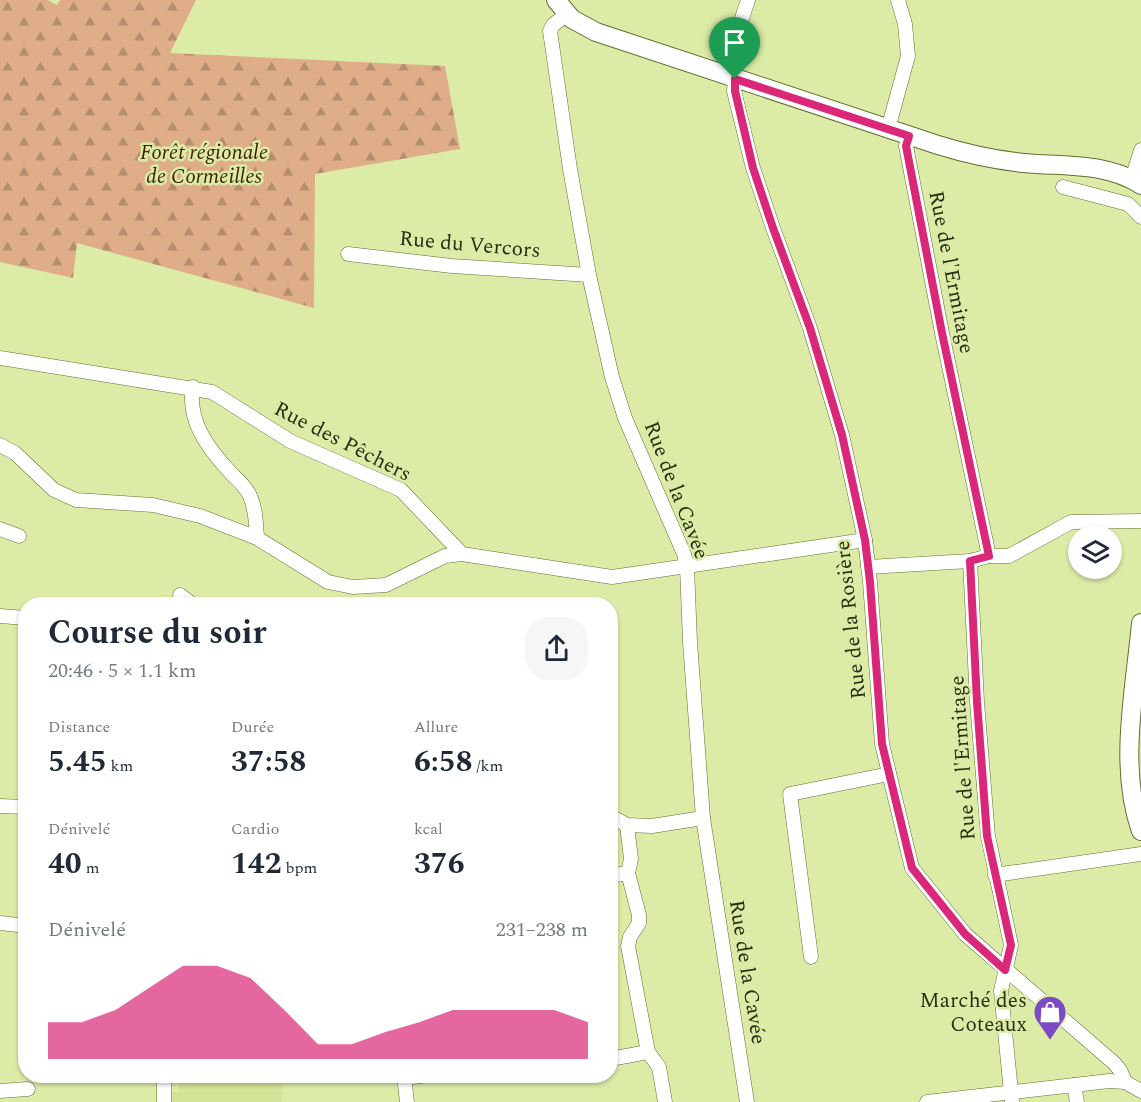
<!DOCTYPE html>
<html lang="fr">
<head>
<meta charset="utf-8">
<style>
  :root { --surface:#fff; --page:#f6f6f7; --text:#1f2937; --muted:#747a83; --accent:#db2777 }
  body { margin:0; font-family:Spectral,serif; background:var(--page); color:var(--text); height:100vh; display:flex; flex-direction:column; font-size:22px; white-space:nowrap }
  * { box-sizing:border-box; margin:0 }
  p { font-size:20px; color:var(--muted) }
  .icon { flex:none; width:33px; height:33px; fill:none; stroke:currentColor; stroke-width:2; stroke-linecap:round; stroke-linejoin:round }
  .map { position:relative; flex:1; overflow:hidden }
  .panel { position:absolute; left:18px; top:597px; width:600px; height:486px; display:flex; flex-direction:column; background:var(--surface); border-radius:24px; box-shadow:0 2px 4px #0004 }
  .panel>* { flex:none }
  .buttons { position:absolute; left:1068px; top:525px; display:grid; gap:12px }
  .buttons a { display:grid; place-items:center; width:54px; height:54px; border-radius:50%; background:var(--surface); box-shadow:0 2px 4px #0004; font-size:30px }
  .pin { position:absolute; display:grid; place-items:center; width:51px; height:51px; color:#fff; margin:-62px -26px; border-radius:50% 50% 50% 0; rotate:-45deg; box-shadow:0 0 6px #0007 }
  .pin .icon { rotate:45deg }
  .round { display:grid; place-items:center; flex:none; width:63px; height:63px; border-radius:24px; background:var(--page) }
  .headline { display:flex; align-items:center; justify-content:space-between; height:102px; padding:0 30px }
  h1 { font-size:33px; font-weight:700; line-height:45px }
  .metrics { display:grid; grid-template-columns:repeat(3,1fr); gap:9px; height:102px; padding:6px 30px }
  .metrics div { display:grid; align-content:center }
  .metrics b { font-size:30px; font-weight:700 }
  .metrics small { font-size:16px; font-weight:400 }
  .metrics p { font-size:16px }
  .chart { height:168px; padding:12px 30px }
  .chart p { display:flex; justify-content:space-between }
  .chart svg { width:100%; height:108px; margin-top:6px; fill:var(--accent); opacity:.7 }
  .map>svg:first-child { display:block }
  .built { fill:#d2e296 }
  .forest { fill:url(#forest-firs) }
  .lines { fill:none; stroke-linecap:round; stroke-linejoin:round }
  .minor-casing { stroke:#626f2e; stroke-width:15 }
  .tertiary-casing { stroke:#626f2e; stroke-width:20 }
  .minor { stroke:#fff; stroke-width:14 }
  .tertiary { stroke:#fff; stroke-width:18 }
  .route-casing { stroke:#fff; stroke-width:12 }
  .route { stroke:#db2777; stroke-width:8 }
  .labels { text-anchor:middle; stroke-width:5; stroke-linejoin:round; paint-order:stroke }
  .park-label { font-size:21px; font-style:italic; fill:#422306; stroke:#dceca7 }
  .street-label { font-size:21px; fill:#2a2f14; stroke:#dceca7 }
  .poi-label { font-size:21px; fill:#2a2f14; stroke:#dceca7; text-anchor:end }
</style>
</head>
<body>
<div class="map">
<svg width="1141" height="1102" viewBox="0 0 1141 1102">
  <defs>
    <pattern id="forest-firs" width="22" height="20" patternUnits="userSpaceOnUse" patternTransform="scale(1.5)"><rect width="22" height="20" fill="#dfae88"/><path d="M5 1l3.5 6h-7zM16 11l3.5 6h-7z" fill="#b58e6e"/></pattern>
  </defs>
  <rect width="100%" height="100%" fill="#dceca7"/>
  <path class="built" d="M179,1079L283,1084L282,1102H172V1092H179Z"/>
  <path class="forest" d="M0,0H48L57,5L60,0H196L170,53L445,66L460,149L315,174L314,308L77,243L73,278L0,262Z"/>
  <g class="lines">
    <g class="minor-casing">
      <g id="minor">
        <path d="M567,14L553,25L550,31L570,169L589,275L612,377L625,418L684,554L687,567L690,642L703,818L747,1102"/>
        <path d="M723,75L748,0"/>
        <path d="M735,79L734,91L753,168L773,228L810,328L842,435L865,540L870,582L882,744L912,868L965,934L1114,1063L1120,1070L1125,1082"/>
        <path d="M888,129L908,56L905,24L898,0"/>
        <path d="M909,136L906,146L942,333L989,556"/>
        <path d="M1132,179L1141,150"/>
        <path d="M1063,187L1128,204L1141,217"/>
        <path d="M348,254L452,266L589,275"/>
        <path d="M0,358L212,392L290,441L401,490L462,554L612,577L865,540"/>
        <path d="M193,387C187,421 208,448 229,471C236,479 246,486 250,496C256,509 256,525 257,538"/>
        <path d="M0,445L15,453L54,490L76,500L153,505L200,516L257,538L328,582L353,587L386,585L445,556L462,554"/>
        <path d="M0,529L19,536"/>
        <path d="M970,561L977,702L988,836L1011,945L1001,991L1012,1102"/>
        <path d="M868,567L970,561L989,556H1009L1071,522L1141,521"/>
        <path d="M180,595L192,604"/>
        <path d="M0,616L26,618"/>
        <path d="M0,806L26,807"/>
        <path d="M610,816L627,825L652,826L703,818"/>
        <path d="M627,825L631,859L628,873L639,915V923L630,937L628,946L648,1052L659,1067L665,1102"/>
        <path d="M995,875L1141,854"/>
        <path d="M610,876L628,873"/>
        <path d="M0,923L26,926"/>
        <path d="M811,957L790,794L889,774"/>
        <path d="M610,1059L648,1052"/>
        <path d="M164,1076V1102"/>
        <path d="M404,1076L407,1102"/>
        <path d="M404,1078L421,1076"/>
        <path d="M1074,1085L1077,1102"/>
        <path d="M0,1091L28,1089"/>
        <path d="M927,1102L1109,1081L1125,1082L1141,1091"/>
      </g>
    </g>
    <g class="tertiary-casing">
      <g id="tertiary">
        <path d="M556,0L572,19L596,32L938,145C967,154 995,160 1024,163C1064,167 1106,162 1141,185"/>
        <path d="M1141,623C1135,690 1118,767 1141,831"/>
      </g>
    </g>
    <use href="#minor" class="minor"/>
    <use href="#tertiary" class="tertiary"/>
  </g>
  <g class="lines">
    <g class="route-casing">
      <path id="route" d="M735,79L909,136L906,146L942,333L989,556L970,561L977,702L987,836L1011,945L1005,970L965,934L912,868L882,744L870,582L865,540L842,435L810,328L773,228L753,168L735,91Z"/>
    </g>
    <use href="#route" class="route"/>
  </g>
  <defs>
    <g id="shop-pin" transform="scale(1.725)"><path d="M0 17L-7.5 6A9.5 9.5 0 1 1 7.5 6Z" fill="#7c4bc3" stroke="#dceca7"/><path d="M-5-2.5h2.3a2.7 3.5 0 0 1 5.4 0H5L5.5 6h-11ZM-1.5-2.5h3a1.5 2.3 0 0 0-3 0Z" fill="#fff"/></g>
  </defs>
  <g fill-rule="evenodd">
    <use href="#shop-pin" x="1050" y="1012"/>
  </g>
  <g class="labels">
    <g class="park-label">
      <text x="204" y="159">Forêt régionale<tspan x="204" dy="24">de Cormeilles</tspan></text>
    </g>
    <g class="street-label">
      <text transform="translate(470 244) rotate(5)" y="7">Rue du Vercors</text>
      <text transform="translate(952 272) rotate(79)" y="7">Rue de l'Ermitage</text>
      <text transform="translate(343 441) rotate(27)" y="7">Rue des Pêchers</text>
      <text transform="translate(677 490) rotate(69)" y="7">Rue de la Cavée</text>
      <text transform="translate(850 620) rotate(-96)" y="7">Rue de la Rosière</text>
      <text transform="translate(962 758) rotate(-94)" y="7">Rue de l'Ermitage</text>
      <text transform="translate(748 972) rotate(81)" y="7">Rue de la Cavée</text>
    </g>
    <g class="poi-label">
      <text x="1027" y="1007">Marché des<tspan x="1027" dy="24">Coteaux</tspan></text>
    </g>
  </g>
</svg>
<div class="buttons">
<a><svg class="icon" aria-label="layers" viewBox="0 0 24 24"><path d="M12 4l9 5-9 5-9-5zM3 14l9 5 9-5"/></svg></a>
</div>
<div class="pin" style="left:735px;top:79px;background:#1e9e55"><svg class="icon" aria-label="arrive" viewBox="0 0 24 24"><path d="M6 21V4h12l-3 4 3 4H6"/></svg></div>
<section class="panel">
<div class="headline"><div><h1>Course du soir</h1><p>20:46 · 5 × 1.1 km</p></div><a class="round"><svg class="icon" aria-label="share" viewBox="0 0 24 24"><path d="M12 15V3M7 8l5-5 5 5M5 13v7h14v-7"/></svg></a></div>
<div class="metrics">
<div><p>Distance</p><b>5.45<small> km</small></b></div>
<div><p>Durée</p><b>37:58</b></div>
<div><p>Allure</p><b>6:58<small> /km</small></b></div>
</div>
<div class="metrics">
<div><p>Dénivelé</p><b>40<small> m</small></b></div>
<div><p>Cardio</p><b>142<small> bpm</small></b></div>
<div><p>kcal</p><b>376</b></div>
</div>
<div class="chart"><p><span>Dénivelé</span>231–238 m</p>
<svg viewBox="0 0 160 44" preserveAspectRatio="none"><path d="M0 44V29L10 29L20 24L30 15L40 6L50 6L60 11L70 24L80 38L90 38L100 33L110 29L120 24L130 24L140 24L150 24L160 29V44z"/></svg>
</div>
</section>
</div>
</body>
</html>
